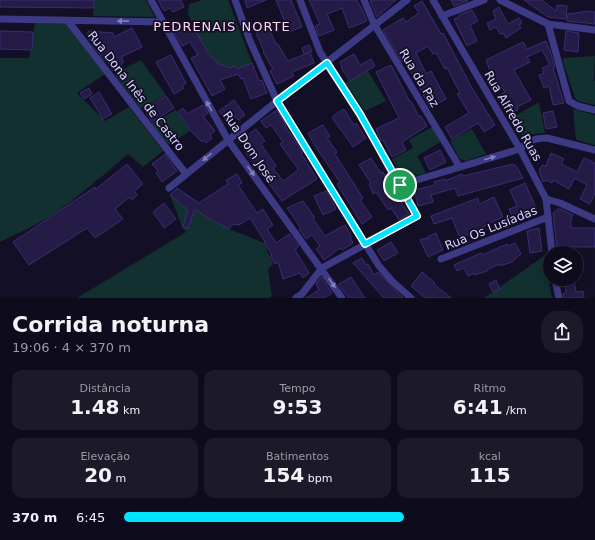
<!DOCTYPE html>
<html lang="pt">
<head>
<meta charset="utf-8">
<style>
  :root { --surface:#0e0b1c; --page:#1c1929; --text:#f1f3f6; --muted:#9b9ba3; --line:#2e2b3b; --accent:#00e5ff }
  body { margin:0; font-family:"DejaVu Sans",sans-serif; background:var(--page); color:var(--text); height:100vh; display:flex; flex-direction:column; font-size:15px; white-space:nowrap }
  * { box-sizing:border-box; margin:0 }
  p { font-size:13px; color:var(--muted) }
  .icon { flex:none; width:22px; height:22px; fill:none; stroke:currentColor; stroke-width:2; stroke-linecap:round; stroke-linejoin:round }
  .map { position:relative; height:298px; overflow:hidden }
  .drawer { display:flex; flex-direction:column; background:var(--surface); flex:1 }
  .drawer>* { flex:none }
  .buttons { position:absolute; left:543px; top:246px; display:grid; gap:8px }
  .buttons a { display:grid; place-items:center; width:40px; height:40px; border-radius:50%; background:var(--surface); box-shadow:0 2px 10px #0003,0 0 0 1px var(--line); font-size:20px }
  .pin { position:absolute; display:grid; place-items:center; width:34px; height:34px; color:#fff; margin:-17px; border:2px solid #fff; border-radius:50%; box-shadow:0 1px 4px #0007 }
  .round { display:grid; place-items:center; flex:none; width:42px; height:42px; border-radius:16px; background:var(--page) }
  .headline { display:flex; align-items:center; justify-content:space-between; height:68px; padding:0 12px }
  h1 { font-size:22px; font-weight:700; line-height:30px }
  .metrics { display:grid; grid-template-columns:repeat(3,1fr); gap:6px; height:68px; padding:4px 12px }
  .metrics div { display:grid; align-content:center; border-radius:10px; background:var(--page); text-align:center }
  .metrics b { font-size:20px; font-weight:700 }
  .metrics small { font-size:11px; font-weight:400 }
  .metrics p { font-size:11px }
  ul { padding:0 12px; list-style:none; font-size:13px }
  li { display:grid; grid-template-columns:64px 48px 1fr; align-items:center; height:30px }
  li i { height:10px; border-radius:5px; background:var(--accent) }
  .map>svg:first-child { display:block }
  .green { fill:#12302f }
  .building { fill:#241b47; stroke:#3b2d73 }
  .lines { fill:none; stroke-linecap:round; stroke-linejoin:round }
  .minor { stroke:#3d3a85; stroke-width:7 }
  .oneway { fill:#837fbc }
  .route-casing { stroke:#fff; stroke-width:8 }
  .route { stroke:#00e5ff; stroke-width:5 }
  .labels { text-anchor:middle; stroke-width:3.5; stroke-linejoin:round; paint-order:stroke }
  .street-label { font-size:12px; fill:#d9d4ff; stroke:#130f26 }
  .neighbourhood-label { font-size:13px; letter-spacing:1px; fill:#ffd6f0; stroke:#130f26 }
</style>
</head>
<body>
<div class="map">
<svg width="595" height="298" viewBox="0 0 595 298">
  <rect width="100%" height="100%" fill="#130f26"/>
  <g class="green">
    <path d="M94,0H146L155,17L93,16Z"/>
    <path d="M202,0H228L252,63L237,69L235,66L229,68L217,63L205,48L196,32L188,13L189,4Z"/>
    <path d="M35,23L66,24L105,74L77,93L105,121L129,107L163,151L143,167L128,154C104,175 79,196 52,215C35,226 18,233 0,242V58H29Z"/>
    <path d="M595,56L594,80L595,81V105L578,101L575,98L563,62V58Z"/>
    <path d="M141,60L166,95L141,109L114,74Z"/>
    <path d="M368,71L386,101L365,111L345,83Z"/>
    <path d="M539,102L545,133L520,135L518,134L510,119Z"/>
    <path d="M573,109L595,115V145L576,140Z"/>
    <path d="M176,110L190,131L169,145L150,124Z"/>
    <path d="M432,127L442,141L417,156L426,173L405,179L401,176L392,159L413,148L409,140Z"/>
    <path d="M472,129L486,154L466,161L460,159L450,141Z"/>
    <path d="M172,193L208,218L229,229L264,243L273,264L268,269L272,296L268,298H77L186,232L182,227L170,195Z"/>
    <path d="M544,256L552,298H484Z"/>
  </g>
  <g class="building">
    <path d="M0,0H94V8L0,7Z"/>
    <path d="M158,0H181L184,7L173,12L170,8L164,11Z"/>
    <path d="M245,0H266L247,8Z"/>
    <path d="M276,0H291L302,27L289,32Z"/>
    <path d="M309,0H357L359,5H360L367,21L349,28L342,8L327,14L334,30L319,36L315,26L320,24Z"/>
    <path d="M372,0H396L377,17L370,1Z"/>
    <path d="M451,0H467L468,1L454,6Z"/>
    <path d="M524,0H542L556,11L557,5L567,6L566,19L548,17Z"/>
    <path d="M422,1L441,34L443,33L472,88L495,125L484,132L478,123L452,139L445,127L469,113L457,94L460,93L447,68L445,69L436,53L433,54L428,46L416,53L426,74L431,71L446,99L430,108L405,60L402,62L383,30L403,18L406,22L419,13L414,6Z"/>
    <path d="M499,7L508,24L519,18L522,23L519,25L521,28L506,38L503,33L500,34L496,27L490,30L487,23L496,19L493,11Z"/>
    <path d="M472,10L478,21L470,25L477,41L467,46L454,19L459,17V15Z"/>
    <path d="M589,11L595,12V24L567,21L568,14Z"/>
    <path d="M185,22L192,34L196,32L211,57L212,56L217,63L229,68L235,66L237,69L252,63L259,81L262,80L267,93L251,99L243,78L241,79L238,74L220,80L225,89L212,96L191,58L198,55L190,42L182,46L172,29Z"/>
    <path d="M268,27L276,44H278L288,61L310,52L314,63L292,72L294,76L277,84L270,71L273,69L263,52L264,51L256,33Z"/>
    <path d="M132,28L142,47L121,57L124,62L113,71L106,59L104,60L90,41L87,34L89,31L113,33L114,37Z"/>
    <path d="M0,31L33,32L32,50L0,49Z"/>
    <path d="M566,31L579,33L578,52L564,50Z"/>
    <path d="M546,41L550,51L555,67L553,68L564,103L553,105L549,86L544,88L539,75L544,73L542,68L550,65L542,50L527,57L530,62L514,70L531,100L517,107L518,110L509,114L498,96L505,92L491,73L486,60L523,42L527,49Z"/>
    <path d="M309,45L312,51L304,54L302,48Z"/>
    <path d="M354,54L360,65L371,59L375,66L350,81L343,71L340,62Z"/>
    <path d="M171,55L186,83L182,86L184,88L174,94L156,62Z"/>
    <path d="M391,65L410,102L411,101L419,117L421,116L427,126L402,142L406,150L392,157L383,140L381,141L376,129L399,118L376,72Z"/>
    <path d="M89,88L92,94L84,99L80,93Z"/>
    <path d="M99,92L112,114L103,119L90,98Z"/>
    <path d="M166,96L174,108L152,122L144,109Z"/>
    <path d="M234,100L245,115L238,120L236,117L228,123L219,111Z"/>
    <path d="M203,105L208,113L203,116L215,131L210,135L212,138L206,143L204,140L202,142L190,130L178,112L183,108L187,114Z"/>
    <path d="M344,109L354,125L356,123L366,138L353,147L333,119V116Z"/>
    <path d="M277,110L286,125L285,126L303,152L301,153L317,179L282,201L245,152L250,148L243,138L256,129L265,141L261,144L276,166L273,168L283,181L297,171L298,169L280,144L283,142L271,125L266,128L261,121Z"/>
    <path d="M553,111L557,127L546,129L543,113Z"/>
    <path d="M323,125L330,137L327,138L337,152L335,154L363,198L360,200L372,217L362,224L337,184L340,182L315,146L308,133Z"/>
    <path d="M440,150L446,162L430,170L424,158Z"/>
    <path d="M551,153L564,159L561,164L577,172L584,158L595,163V193L590,204L580,199L587,185L575,178L569,189L553,180L552,183L546,180L543,182L539,171L542,165L546,166Z"/>
    <path d="M165,154L177,171L162,182L156,173L158,171L152,164Z"/>
    <path d="M371,158L381,173L383,172L392,189L390,190L392,194L395,193L409,214L399,220L391,208L388,210L376,192L373,194L369,184L371,183L359,165Z"/>
    <path d="M127,164L143,184L134,191L137,195L132,200L130,197L115,209L123,219L95,238L87,228L29,265L13,242L95,187L96,189Z"/>
    <path d="M513,164L517,167L523,178L458,196L455,188L431,195L433,202L418,206L414,190L435,185L434,182L445,179V181L462,174L463,176Z"/>
    <path d="M237,174L242,183L238,185L257,213L263,209L273,225L267,229L276,243L289,234L298,245V247L295,250L309,273L303,278L300,273L283,279L278,262L275,264L270,256L272,255L264,242H265L250,218L239,225L233,224L229,229L208,218L195,209L188,228L183,227L188,210L170,195L177,188L199,203L228,184L226,180Z"/>
    <path d="M525,183L536,208V213L515,223L509,209L517,206L510,190Z"/>
    <path d="M327,191L336,209L323,215L314,196Z"/>
    <path d="M494,197L503,217L484,226V228L460,238L452,218L434,224L431,216L478,198L479,204Z"/>
    <path d="M303,201L315,218L313,219L325,236L345,225L351,236L350,237L353,243L342,250L340,248L324,260L316,249L320,246L312,235L306,239L299,229L301,228L287,208Z"/>
    <path d="M164,203L176,219L164,228L153,212Z"/>
    <path d="M558,209H561L573,215L571,219V228H595V247H573L557,249L553,213Z"/>
    <path d="M539,228L542,251L530,253L527,231Z"/>
    <path d="M436,233L443,250L428,257L420,240L426,238L428,240L427,237Z"/>
    <path d="M391,242L398,253L384,261L377,250Z"/>
    <path d="M515,243L521,254L512,262L500,266L499,264L487,270V271L474,275V273L468,276L464,268L457,271L454,265L481,253L482,255L507,244L508,246Z"/>
    <path d="M362,258L366,265L368,264L374,275L378,272L403,298H384L353,263Z"/>
    <path d="M422,272L435,283L434,284L451,298H425L411,286Z"/>
    <path d="M321,277L332,293L324,298H306L319,290L316,284Z"/>
    <path d="M351,277L365,298H349L340,287L339,284Z"/>
    <path d="M574,279L576,292L583,291L584,298H564L563,294L566,293L565,280Z"/>
    <path d="M496,280L500,289L493,292L489,284Z"/>
  </g>
  <g class="lines">
    <g class="minor">
      <path d="M151,0L228,140L342,298"/>
      <path d="M235,0L250,41L277,101L379,266L392,281L411,298"/>
      <path d="M364,0L374,24L459,166"/>
      <path d="M433,0L520,149L546,199L552,253"/>
      <path d="M500,0L548,24L595,30"/>
      <path d="M442,16L484,0"/>
      <path d="M0,19L162,22"/>
      <path d="M68,21L186,174"/>
      <path d="M548,24L569,101L578,106L595,110"/>
      <path d="M400,185L520,149C528,141 535,138 547,138L595,150"/>
      <path d="M169,188L277,101L407,0"/>
      <path d="M546,199L560,203L595,219"/>
      <path d="M441,259L548,217"/>
      <path d="M555,279L559,298"/>
      <path d="M296,298L302,294L322,268L417,216L360,114L320,52L300,0"/>
    </g>
  </g>
  <defs><path id="oneway-solid" d="M-6-.8H1V-3.2L6.5 0L1 3.2V.8H-6Z"/></defs>
  <g class="oneway">
    <use href="#oneway-solid" transform="translate(123 21) rotate(-179)"/>
    <use href="#oneway-solid" transform="translate(209 106) rotate(-119)"/>
    <use href="#oneway-solid" transform="translate(207 157) rotate(140)"/>
    <use href="#oneway-solid" transform="translate(490 158) rotate(-16)"/>
    <use href="#oneway-solid" transform="translate(251 171) rotate(54)"/>
    <use href="#oneway-solid" transform="translate(332 283) rotate(55)"/>
  </g>
  <g class="lines">
    <g class="route-casing">
      <path id="route" d="M327,63L360,114L417,216L365,244L277,101Z"/>
    </g>
    <use href="#route" class="route"/>
  </g>
  <g class="labels">
    <g class="street-label">
      <text transform="translate(419 78) rotate(59)" y="4">Rua da Paz</text>
      <text transform="translate(136 91) rotate(52)" y="4">Rua Dona Inês de Castro</text>
      <text transform="translate(513 116) rotate(60)" y="4">Rua Alfredo Ruas</text>
      <text transform="translate(249 147) rotate(56)" y="4">Rua Dom José</text>
      <text transform="translate(491 228) rotate(-22)" y="4">Rua Os Lusíadas</text>
    </g>
    <g class="neighbourhood-label">
      <text x="222" y="31">PEDRENAIS NORTE</text>
    </g>
  </g>
</svg>
<div class="buttons">
<a><svg class="icon" aria-label="layers" viewBox="0 0 24 24"><path d="M12 4l9 5-9 5-9-5zM3 14l9 5 9-5"/></svg></a>
</div>
<div class="pin" style="left:400px;top:185px;background:#1e9e55"><svg class="icon" aria-label="arrive" viewBox="0 0 24 24"><path d="M6 21V4h12l-3 4 3 4H6"/></svg></div>
</div>
<section class="drawer">
<div class="headline"><div><h1>Corrida noturna</h1><p>19:06 · 4 × 370 m</p></div><a class="round"><svg class="icon" aria-label="share" viewBox="0 0 24 24"><path d="M12 15V3M7 8l5-5 5 5M5 13v7h14v-7"/></svg></a></div>
<div class="metrics">
<div><p>Distância</p><b>1.48<small> km</small></b></div>
<div><p>Tempo</p><b>9:53</b></div>
<div><p>Ritmo</p><b>6:41<small> /km</small></b></div>
</div>
<div class="metrics">
<div><p>Elevação</p><b>20<small> m</small></b></div>
<div><p>Batimentos</p><b>154<small> bpm</small></b></div>
<div><p>kcal</p><b>115</b></div>
</div>
<ul>
<li><b>370 m</b>6:45<i style="width:61%"></i></li>
</ul>
</section>
</body>
</html>
